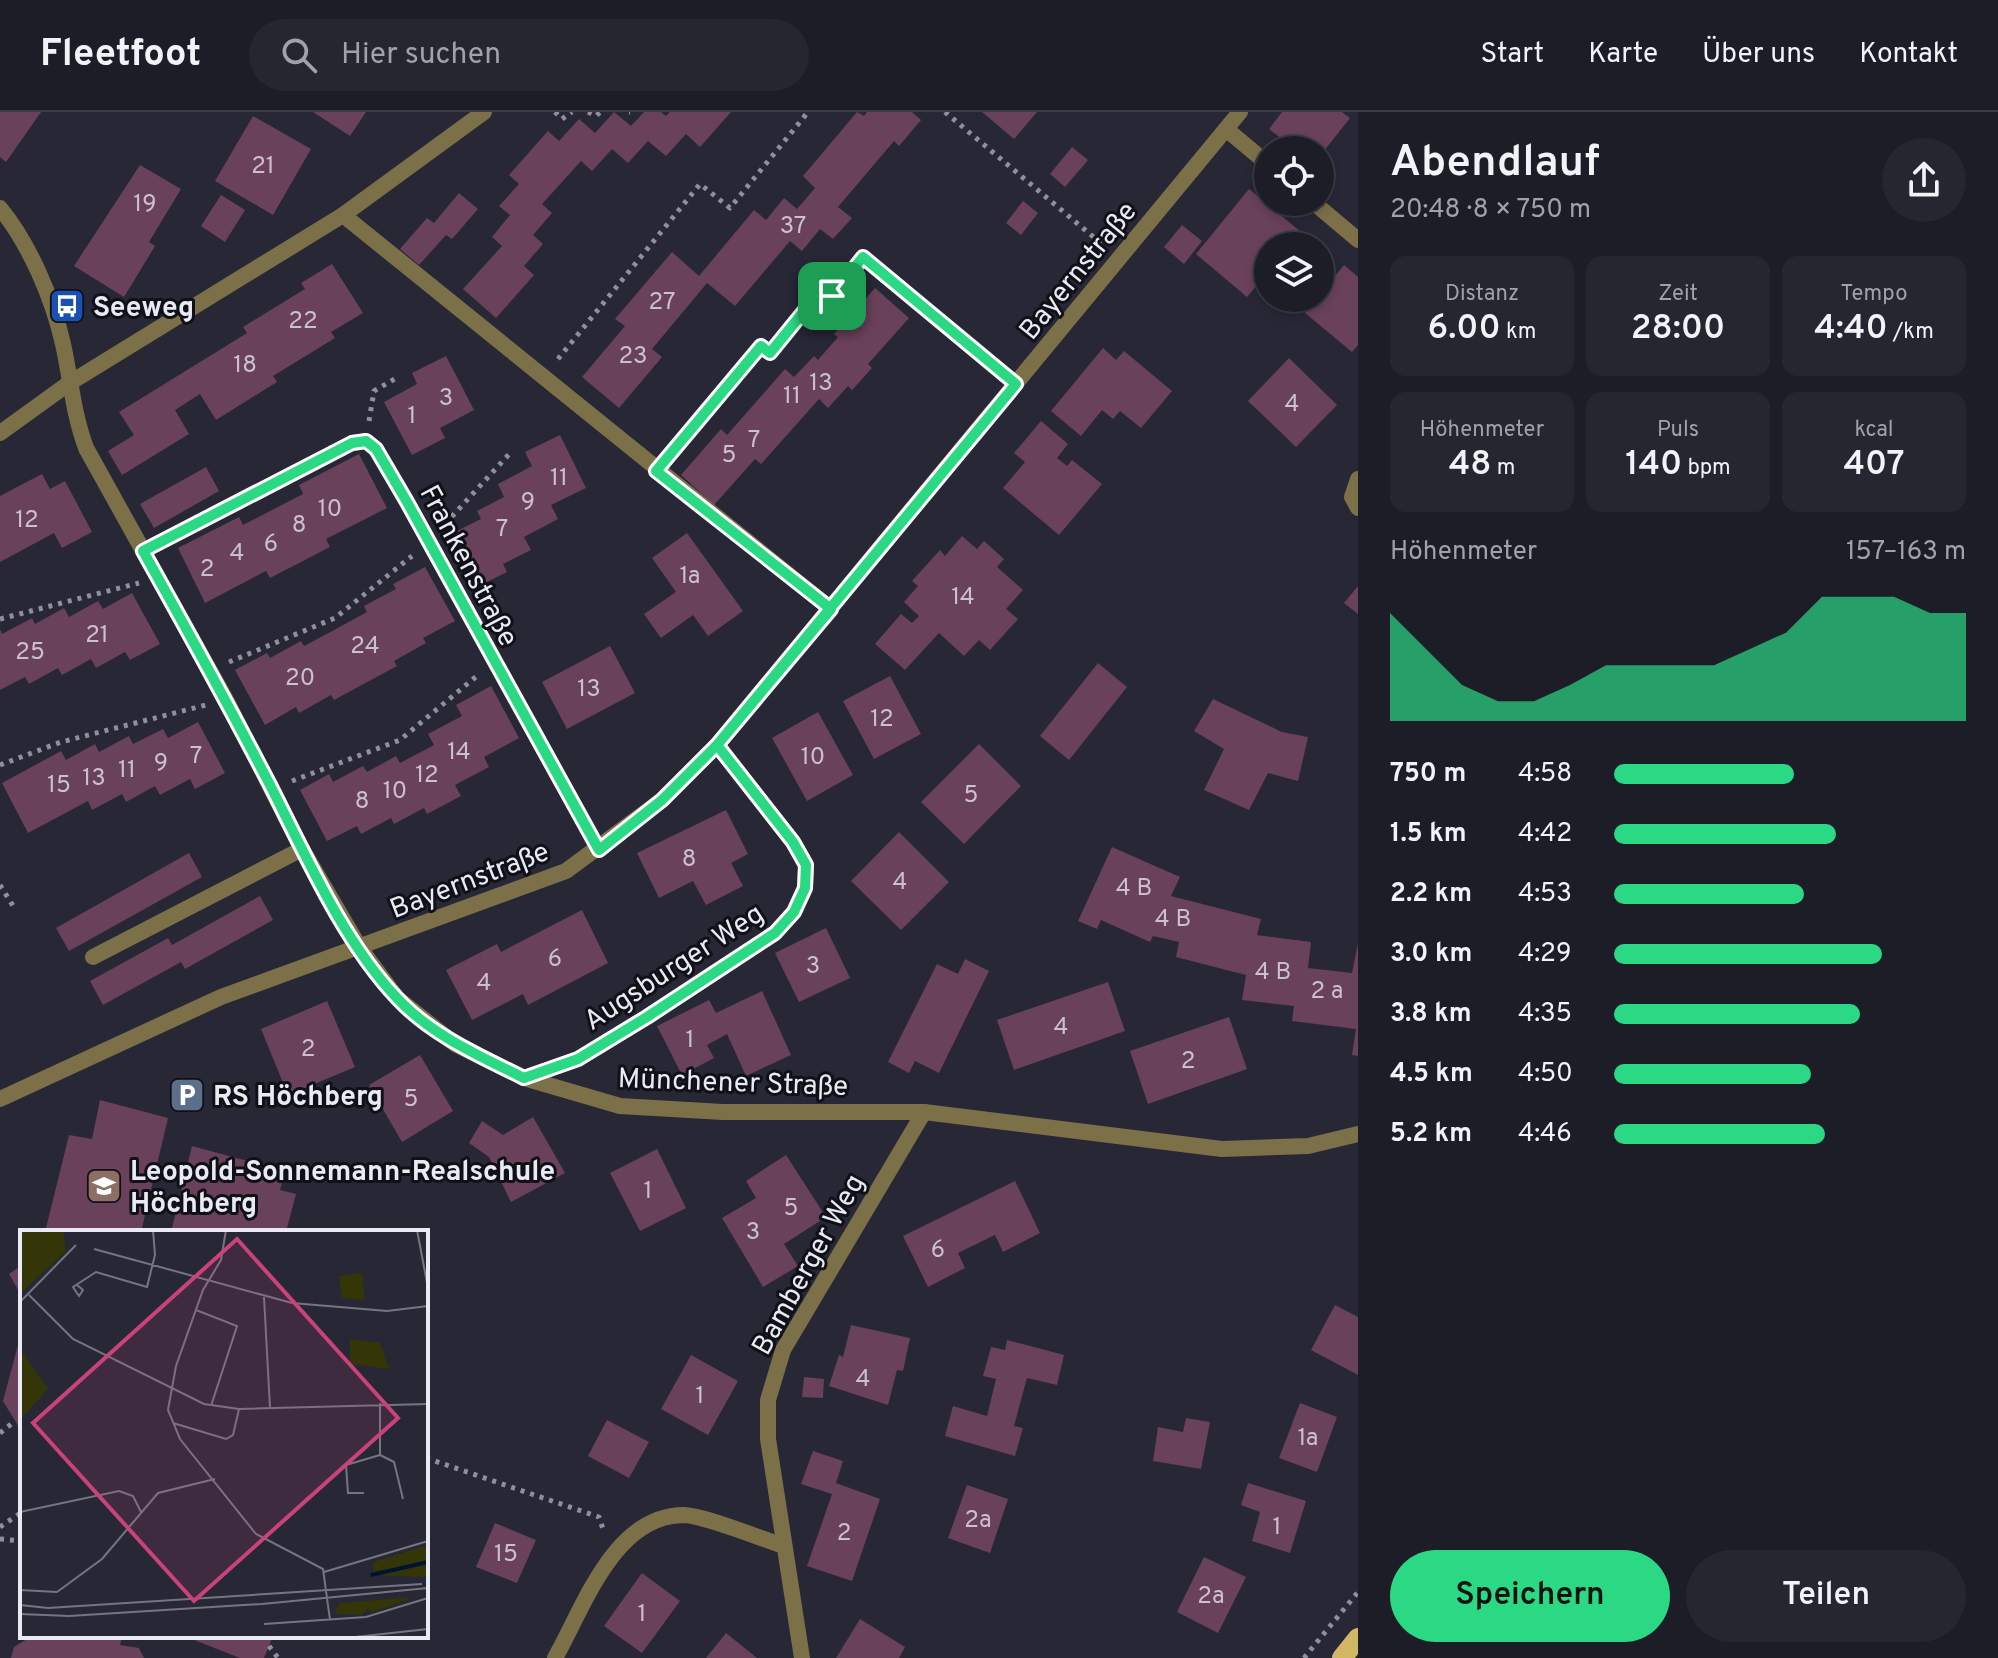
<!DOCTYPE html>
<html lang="de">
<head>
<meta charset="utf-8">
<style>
  :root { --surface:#1d1d28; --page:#252630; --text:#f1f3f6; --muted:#a0a2a8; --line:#3b3b45; --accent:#2bd884 }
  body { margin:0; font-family:Overpass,sans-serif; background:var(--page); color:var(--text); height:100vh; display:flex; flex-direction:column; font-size:30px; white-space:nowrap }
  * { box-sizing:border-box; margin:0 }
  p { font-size:26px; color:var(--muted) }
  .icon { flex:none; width:44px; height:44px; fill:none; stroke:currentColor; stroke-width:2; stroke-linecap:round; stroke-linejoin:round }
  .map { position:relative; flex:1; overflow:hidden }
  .panel { display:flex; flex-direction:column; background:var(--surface); width:640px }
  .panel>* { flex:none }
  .controls { position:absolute; left:1254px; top:24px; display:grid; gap:16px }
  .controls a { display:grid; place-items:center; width:80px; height:80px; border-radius:50%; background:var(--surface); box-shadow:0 4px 12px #0003,0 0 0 2px var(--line); font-size:40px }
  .pin { position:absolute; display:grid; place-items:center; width:68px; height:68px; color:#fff; margin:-34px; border-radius:16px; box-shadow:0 4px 12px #0006 }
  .round { display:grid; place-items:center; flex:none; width:84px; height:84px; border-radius:42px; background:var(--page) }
  .summary { display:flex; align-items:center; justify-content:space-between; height:136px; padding:0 32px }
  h1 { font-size:44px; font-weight:600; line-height:60px }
  .metrics { display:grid; grid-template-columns:repeat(3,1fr); gap:12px; height:136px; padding:8px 32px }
  .metrics div { display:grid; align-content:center; border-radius:16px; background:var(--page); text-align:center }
  .metrics b { font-size:34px; font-weight:600 }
  .metrics small { font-size:22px; font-weight:400 }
  .metrics p { font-size:22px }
  .chart { height:224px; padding:16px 32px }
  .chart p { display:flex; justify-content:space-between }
  .chart svg { width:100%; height:144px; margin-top:8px; fill:var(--accent); opacity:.7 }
  .primary-button { display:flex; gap:16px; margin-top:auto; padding:16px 32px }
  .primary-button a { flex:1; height:92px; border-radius:48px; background:var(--accent); color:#111; font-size:32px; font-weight:600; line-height:92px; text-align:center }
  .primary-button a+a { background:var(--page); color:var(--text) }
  ul { padding:0 32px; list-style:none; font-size:26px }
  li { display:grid; grid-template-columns:128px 96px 1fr; align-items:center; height:60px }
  li i { height:20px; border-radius:10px; background:var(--accent) }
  header { display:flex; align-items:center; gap:48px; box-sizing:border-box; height:112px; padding:0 40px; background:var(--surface); border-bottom:2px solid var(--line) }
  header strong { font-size:38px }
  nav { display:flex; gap:44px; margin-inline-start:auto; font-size:28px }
  .search { width:560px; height:72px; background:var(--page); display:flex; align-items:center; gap:20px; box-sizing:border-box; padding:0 28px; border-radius:44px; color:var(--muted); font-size:30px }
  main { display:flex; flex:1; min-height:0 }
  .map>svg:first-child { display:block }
  .building { fill:#6a415a }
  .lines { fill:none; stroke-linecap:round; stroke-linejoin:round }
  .path { stroke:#90909c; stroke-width:5; stroke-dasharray:4 6; stroke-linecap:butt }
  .service { stroke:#7c7049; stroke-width:16 }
  .minor { stroke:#7c7049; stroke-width:16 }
  .primary { stroke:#d1b663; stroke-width:20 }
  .route-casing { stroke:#fff; stroke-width:16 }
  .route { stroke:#2bd884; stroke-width:10 }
  .labels { text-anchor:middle; stroke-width:6; stroke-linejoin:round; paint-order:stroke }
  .number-label { font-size:24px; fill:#cac0ce }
  .street-label { font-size:28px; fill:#eaeaf5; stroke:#101017 }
  .poi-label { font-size:28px; font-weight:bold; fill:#eaeaf5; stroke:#101017; text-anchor:start }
  .inset-river { fill:none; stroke:#001330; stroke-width:4 }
  .inset-road { fill:none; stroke:#757582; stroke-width:2 }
  .view { fill:#ca427a; fill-opacity:0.15; stroke:#ca427a; stroke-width:4 }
  .inset-edge { fill:none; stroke:#eaeaf5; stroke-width:4 }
</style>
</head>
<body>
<header>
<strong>Fleetfoot</strong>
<div class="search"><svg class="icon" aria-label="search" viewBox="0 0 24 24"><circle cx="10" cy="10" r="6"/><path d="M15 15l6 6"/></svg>Hier suchen</div>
<nav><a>Start</a><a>Karte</a><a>Über uns</a><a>Kontakt</a></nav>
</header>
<main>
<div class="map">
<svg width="1358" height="1546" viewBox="0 0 1358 1546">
  <rect width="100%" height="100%" fill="#272736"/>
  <g class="building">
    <path d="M0,0H41L6,50L0,45Z"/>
    <path d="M313,0H366L350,24Z"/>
    <path d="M614,0L631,14L644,0H661L666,4L670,0H731L700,35L686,22L666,44L648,29L628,51L612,37L592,59L581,49L542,92L552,101L533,123L543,132L524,154L534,163L496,206L463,177L502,134L492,125L510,103L499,94L519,72L509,63L548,19L559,29L579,7L595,21Z"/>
    <path d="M857,0L864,4L867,0H912L921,8L899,34L894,29L838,95L852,106L833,127L820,117L802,139L790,129L735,194L707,171L652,237L662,245L619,296L582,265L625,214L615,207L672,140L699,164L754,98L766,108L784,86L797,97L815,76L803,64Z"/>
    <path d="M982,0H1037L1014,27Z"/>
    <path d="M1282,0H1342L1350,6L1320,44V38H1296L1269,17Z"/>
    <path d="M253,4L311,37L273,103L215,69Z"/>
    <path d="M1072,35L1088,48L1065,75L1050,62Z"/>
    <path d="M140,53L181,77L149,130L155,134L124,185L74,154Z"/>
    <path d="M1249,77L1301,120L1290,134H1268V160L1247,185L1196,142Z"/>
    <path d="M459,81L478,97L452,127L446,123L419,153L400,137L427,106L434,111Z"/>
    <path d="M221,83L245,98L225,130L201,114Z"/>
    <path d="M1023,89L1038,101L1021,123L1006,111Z"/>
    <path d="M1182,113L1202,129L1184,152L1164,135Z"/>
    <path d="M1320,143L1335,157L1320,173Z"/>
    <path d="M332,152L363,201L331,220L335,226L273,264L277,270L216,308L200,282L175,298L189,322L122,363L108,339L134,323L119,300L247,221L243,215L305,177L301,171Z"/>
    <path d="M1344,153L1358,165V233L1352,240L1305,201Z"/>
    <path d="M875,176L909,206L868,252L872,256L852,278L848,274L828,296L819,287L761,352L755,347L714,393L681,363L721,317L727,323L785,257L794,265L814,244L818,248L838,225L834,222Z"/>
    <path d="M1103,236L1116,248L1124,239L1172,279L1141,316L1120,299L1113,307L1102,298L1081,324L1051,299Z"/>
    <path d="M446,244L474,298L440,316L445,326L412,343L384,290L417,272L412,261Z"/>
    <path d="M1289,246L1337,293L1296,335L1248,289Z"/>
    <path d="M1041,309L1068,332L1057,346L1067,354L1072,348L1102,372L1059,423L1003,376L1025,350L1014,341Z"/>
    <path d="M560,323L586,376L551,393L558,407L524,425L531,438L503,452L507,460L479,474L453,421L481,407L477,399L504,385L498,372L532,354L525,340Z"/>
    <path d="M359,342L387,396L326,427L330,435L270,466L266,459L205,491L178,436L239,405L243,413L303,382L299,373Z"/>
    <path d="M206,355L219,379L154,416L140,392Z"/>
    <path d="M42,362L50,377L65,369L92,420L62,436L54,421L0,450V384Z"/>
    <path d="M687,421L743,499L708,524L693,503L661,526L644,502L676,480L652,446Z"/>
    <path d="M962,424L977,437L984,429L1004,447L997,455L1023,478L1006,497L1018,507L990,538L979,528L964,544L939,521L905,558L875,532L901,502L912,511L919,504L904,490L918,474L912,469L940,438L945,444Z"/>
    <path d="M425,455L455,509L423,526L426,531L394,549L397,554L334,588L331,583L299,601L296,595L265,613L235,558L267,541L270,546L301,529L304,534L336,517L367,500L364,494L396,477L393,472Z"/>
    <path d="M1358,474V502L1344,491Z"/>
    <path d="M132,481L160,532L130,548L125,540L96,556L91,547L62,563L58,556L29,572L25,565L0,578V517L2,522L32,506L35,512L64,496L69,505L98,489L103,497Z"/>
    <path d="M610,534L635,581L567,617L542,570Z"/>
    <path d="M1098,551L1127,575L1069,648L1040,624Z"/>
    <path d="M890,564L921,622L874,647L843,589Z"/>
    <path d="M491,574L519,626L484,645L489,655L455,673L461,684L427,702L424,696L394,712L391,706L361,722L357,714L327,729L300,678L329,662L333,670L363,654L367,660L396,644L400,651L434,633L428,622L462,604L456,593Z"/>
    <path d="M1213,587L1282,620L1308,625L1298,669L1268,661L1249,698L1204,678L1224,637L1194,619Z"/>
    <path d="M818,600L853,663L807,689L772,626Z"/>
    <path d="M198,610L225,661L195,677L190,667L160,683L155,674L126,690L122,682L92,698L88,689L28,721L2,671L61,639L66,648L95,632L99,640L129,624L133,632L163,617L168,626Z"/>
    <path d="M979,632L1021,674L964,732L921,690Z"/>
    <path d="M726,698L748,742L731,751L743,774L706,793L693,769L659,786L637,741Z"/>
    <path d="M899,720L949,770L901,818L851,769Z"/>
    <path d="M1112,735L1180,765L1171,784L1261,807L1257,823L1311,830L1308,856L1352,861L1358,831V944L1352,943L1356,917L1292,909L1294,894L1242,888L1246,863L1176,845L1179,830L1153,824L1150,830L1101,808L1097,817L1078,809Z"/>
    <path d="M189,741L202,765L69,839L56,816Z"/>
    <path d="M260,784L273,808L185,857L181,850L103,893L90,869L168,826L172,833Z"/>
    <path d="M582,798L608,851L528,893L523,882L472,908L446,858L497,832L501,840Z"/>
    <path d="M826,816L850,866L799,890L775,841Z"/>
    <path d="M965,847L989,859L939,961L915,949L909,961L888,950L937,852L958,862Z"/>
    <path d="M1108,870L1125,919L1014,958L997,908Z"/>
    <path d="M762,879L791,943L746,964L727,922L707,933L714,946L682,963L657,914L709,888L716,901Z"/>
    <path d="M327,889L355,955L288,983L261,917Z"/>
    <path d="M1229,905L1247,957L1148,992L1130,939Z"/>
    <path d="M420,943L453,999L402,1030L369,973Z"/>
    <path d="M100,988L168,1006L141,1120H45L69,1023L92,1027Z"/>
    <path d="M533,1005L565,1061L511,1090L489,1045L469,1031L482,1009L503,1023Z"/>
    <path d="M192,1034L285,1059L280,1078L296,1082L286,1120H171Z"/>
    <path d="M657,1037L686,1096L640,1119L610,1061Z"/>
    <path d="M786,1043L826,1105L784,1132L798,1154L763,1175L722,1106L756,1086L746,1069Z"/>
    <path d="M1015,1069L1040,1121L1003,1140L995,1123L958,1141L965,1156L928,1175L903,1124Z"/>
    <path d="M22,1153V1185L9,1162Z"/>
    <path d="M1335,1193L1358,1205V1263L1311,1238Z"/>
    <path d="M851,1213L910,1226L903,1259L897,1258L888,1293L829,1274L839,1243L843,1245Z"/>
    <path d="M22,1218V1320L3,1289Z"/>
    <path d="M1007,1228L1064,1243L1057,1273L1027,1266L1014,1314L1023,1316L1015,1344L945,1324L953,1294L987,1304L996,1267L983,1264L991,1235L1005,1238Z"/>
    <path d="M691,1243L738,1269L708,1323L661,1297Z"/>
    <path d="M804,1265L824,1267L823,1286L802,1285Z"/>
    <path d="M1300,1291L1337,1305L1317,1360L1279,1346Z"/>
    <path d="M1186,1306L1210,1310L1201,1357L1153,1349L1158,1315L1183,1320Z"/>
    <path d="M607,1308L649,1330L629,1366L588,1344Z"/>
    <path d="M813,1339L843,1349L836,1371L880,1387L852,1469L807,1454L832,1382L801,1372Z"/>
    <path d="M1248,1371L1306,1389L1290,1441L1252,1429L1260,1400L1241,1393Z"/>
    <path d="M967,1373L1008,1387L990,1441L948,1426Z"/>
    <path d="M495,1411L536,1428L517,1471L476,1455Z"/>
    <path d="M1204,1445L1246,1465L1218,1521L1177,1500Z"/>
    <path d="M642,1461L680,1489L642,1541L604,1514Z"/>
    <path d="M860,1507L905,1535L899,1546H836Z"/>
    <path d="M726,1521L757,1546H706Z"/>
    <path d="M32,1524H122L120,1533L139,1536L144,1546H11L14,1535Z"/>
    <path d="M184,1524H273L264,1546H240Z"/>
  </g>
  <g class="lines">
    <g class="path">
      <path d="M555,0L562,7L572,0"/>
      <path d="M588,0L596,4L600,0"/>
      <path d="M629,0H630"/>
      <path d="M945,0L1103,133"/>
      <path d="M558,247L700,72L730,96L808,0"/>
      <path d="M369,309L374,279L398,265"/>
      <path d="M673,339L761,234L770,241L822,177L832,184L863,145L999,257"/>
      <path d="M445,412L512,339"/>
      <path d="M0,507L139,471"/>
      <path d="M229,550L335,506L412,444"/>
      <path d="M0,653L61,630L206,593"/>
      <path d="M292,669L400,628L478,563"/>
      <path d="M0,773L15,797"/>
      <path d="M0,1321L15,1309"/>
      <path d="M426,1346L599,1405L604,1420"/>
      <path d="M0,1415L22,1400"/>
      <path d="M0,1427L22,1429"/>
      <path d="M269,1534L278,1546"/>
      <path d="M1304,1546L1358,1480"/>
    </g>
    <path class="service" d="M93,845L302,737"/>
    <g class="minor">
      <path d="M1226,17L1268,52"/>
      <path d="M1313,90L1358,128"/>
      <path d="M0,96C29,131 53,187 63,232C71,268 73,301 86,336L226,588L302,737L360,836L397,886L455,932L524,966L620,994L723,1000H924L1222,1037L1308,1034L1358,1022"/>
      <path d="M343,103L831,497"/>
      <path d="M0,321L68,272L343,103L484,0"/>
      <path d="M1358,367L1352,385L1358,396"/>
      <path d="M143,439L352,331L366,329L376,337L407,390L599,738"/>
      <path d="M524,966L578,947L647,905L775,821L794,800L805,776L806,753L793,730L717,633"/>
      <path d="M0,987L221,885L566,759L662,688L717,633L1240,0"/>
      <path d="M555,1546C584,1495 614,1403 684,1403C706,1404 759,1426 784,1434"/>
      <path d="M802,1546L768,1327V1288L783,1238L924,1000"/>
    </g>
    <path class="primary" d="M1342,1546L1358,1526"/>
  </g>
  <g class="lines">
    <g class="route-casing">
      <path id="route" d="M832,184L822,177L770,241L761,234L656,359L831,497L717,633L662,688L599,738L407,390L376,337L366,329L352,331L143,439C186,516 229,594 270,673C305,742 343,829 397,886C431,923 480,944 524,966L578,947L647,905L775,821L794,800L805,776L806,753L793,730L717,633C817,513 917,393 1016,272L863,145L832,184"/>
    </g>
    <use href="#route" class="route"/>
  </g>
  <defs>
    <g id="bus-square" transform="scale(1.8)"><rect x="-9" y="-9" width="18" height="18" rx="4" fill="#1a4fb4" stroke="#101017"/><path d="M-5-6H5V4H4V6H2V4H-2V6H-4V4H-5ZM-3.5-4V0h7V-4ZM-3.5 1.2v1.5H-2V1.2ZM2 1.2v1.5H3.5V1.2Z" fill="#fff"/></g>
    <g id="parking-square" transform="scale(1.8)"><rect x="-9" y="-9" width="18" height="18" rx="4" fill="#5c6f8a" stroke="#101017"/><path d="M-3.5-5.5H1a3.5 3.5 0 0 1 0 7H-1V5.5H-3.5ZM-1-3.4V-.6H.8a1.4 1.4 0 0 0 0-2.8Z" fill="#fff"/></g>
    <g id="school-square" transform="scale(1.8)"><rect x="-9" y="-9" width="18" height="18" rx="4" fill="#8d6e63" stroke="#101017"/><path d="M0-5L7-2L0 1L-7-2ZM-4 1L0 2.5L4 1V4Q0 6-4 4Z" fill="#fff"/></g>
  </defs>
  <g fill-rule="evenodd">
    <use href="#bus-square" x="67" y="194"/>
    <use href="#parking-square" x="187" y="983"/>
    <use href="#school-square" x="104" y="1074"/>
  </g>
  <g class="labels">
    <g class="number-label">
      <text x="263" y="61">21</text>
      <text x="145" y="99">19</text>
      <text x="793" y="121">37</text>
      <text x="662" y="197">27</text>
      <text x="303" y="216">22</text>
      <text x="633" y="251">23</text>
      <text x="245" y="260">18</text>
      <text x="821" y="278">13</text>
      <text x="792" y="291">11</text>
      <text x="446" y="293">3</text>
      <text x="1292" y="299">4</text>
      <text x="412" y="311">1</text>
      <text x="754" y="335">7</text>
      <text x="729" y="350">5</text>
      <text x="559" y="373">11</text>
      <text x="528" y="397">9</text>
      <text x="330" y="404">10</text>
      <text x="27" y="415">12</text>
      <text x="299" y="420">8</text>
      <text x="502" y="424">7</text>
      <text x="271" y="439">6</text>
      <text x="237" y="448">4</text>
      <text x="207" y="464">2</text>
      <text x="690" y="471">1a</text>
      <text x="963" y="492">14</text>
      <text x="97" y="530">21</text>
      <text x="365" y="541">24</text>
      <text x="30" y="547">25</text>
      <text x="300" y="573">20</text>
      <text x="589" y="584">13</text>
      <text x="882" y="614">12</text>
      <text x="459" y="647">14</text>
      <text x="196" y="651">7</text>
      <text x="813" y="652">10</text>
      <text x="161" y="658">9</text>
      <text x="127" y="665">11</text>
      <text x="427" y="670">12</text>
      <text x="94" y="673">13</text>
      <text x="59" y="680">15</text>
      <text x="395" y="686">10</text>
      <text x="971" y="690">5</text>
      <text x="362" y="696">8</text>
      <text x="689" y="754">8</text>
      <text x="900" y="777">4</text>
      <text x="1134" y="783">4 B</text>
      <text x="1173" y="814">4 B</text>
      <text x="555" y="854">6</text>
      <text x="813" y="861">3</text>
      <text x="1273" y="867">4 B</text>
      <text x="484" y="878">4</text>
      <text x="1327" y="886">2 a</text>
      <text x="1061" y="922">4</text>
      <text x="690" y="935">1</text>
      <text x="308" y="944">2</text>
      <text x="1188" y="956">2</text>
      <text x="411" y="994">5</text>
      <text x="648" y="1086">1</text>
      <text x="791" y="1103">5</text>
      <text x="753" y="1127">3</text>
      <text x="938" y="1145">6</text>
      <text x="863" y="1274">4</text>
      <text x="700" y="1291">1</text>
      <text x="1308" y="1333">1a</text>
      <text x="978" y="1415">2a</text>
      <text x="1277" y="1422">1</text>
      <text x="844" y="1428">2</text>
      <text x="506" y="1449">15</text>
      <text x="1211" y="1491">2a</text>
      <text x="642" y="1509">1</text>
    </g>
    <g class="street-label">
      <text transform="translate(1077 158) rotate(-51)" y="10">Bayernstraße</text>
      <text transform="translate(470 453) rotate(62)" y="10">Frankenstraße</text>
      <text transform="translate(469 767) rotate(-21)" y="10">Bayernstraße</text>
      <text transform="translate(673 854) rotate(-33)" y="10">Augsburger Weg</text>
      <text transform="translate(733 969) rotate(2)" y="10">Münchener Straße</text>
      <text transform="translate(807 1152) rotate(-61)" y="10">Bamberger Weg</text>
    </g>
    <g class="poi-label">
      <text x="93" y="204">Seeweg</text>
      <text x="213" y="993">RS Höchberg</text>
      <text x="130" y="1068">Leopold-Sonnemann-Realschule<tspan x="130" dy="32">Höchberg</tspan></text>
    </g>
  </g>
  <g transform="translate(20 1118)">
    <rect width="408" height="408" fill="#272736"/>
    <path d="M3,123L28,159L0,190V124Z" fill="#343607"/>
    <path d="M0,0H43L46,21L0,64ZM408,315V347L354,345L353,332Z" fill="#343607"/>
    <path d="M342,43L345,70L322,68L319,46ZM330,109L360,113L369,139L330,134ZM394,367L350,383L349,377L342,384H314L320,373Z" fill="#343607"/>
    <path class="inset-river" d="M351,345L408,332"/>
    <path class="inset-road" d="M206,0L201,30L183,60L156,136L148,180L160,209L236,304L303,339L310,390M397,0L408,58M74,19L272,73L367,81L408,76M57,55L63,60L59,66L53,57L76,42L127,57L135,25L133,0M9,65L53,109L184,174L219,179L408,174M244,67L250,178M0,72L56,15M176,80L217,96L191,176M153,193L206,209L213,205L219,179M360,225L374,232L383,269M344,263H328L326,235L360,225V173M0,282L99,261L113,266L121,282M304,342L408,311M0,360L37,362L82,329L138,263L195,249M0,375L28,378L402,354M0,384L49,386L242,374L408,358M244,394L346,387L408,368M326,408L408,399"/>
    <path class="view" d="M217,9L378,188L174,371L13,193Z"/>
    <rect width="408" height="408" class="inset-edge"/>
  </g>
</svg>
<div class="controls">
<a><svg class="icon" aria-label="locate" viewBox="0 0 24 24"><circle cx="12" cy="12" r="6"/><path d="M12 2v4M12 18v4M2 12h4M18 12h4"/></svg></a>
<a><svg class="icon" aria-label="layers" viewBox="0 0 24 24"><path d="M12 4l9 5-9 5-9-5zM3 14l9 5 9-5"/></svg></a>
</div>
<div class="pin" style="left:832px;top:184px;background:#1e9e55"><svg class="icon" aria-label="arrive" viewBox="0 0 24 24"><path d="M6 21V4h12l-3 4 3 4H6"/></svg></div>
</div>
<section class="panel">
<div class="summary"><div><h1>Abendlauf</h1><p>20:48 · 8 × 750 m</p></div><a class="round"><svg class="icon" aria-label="share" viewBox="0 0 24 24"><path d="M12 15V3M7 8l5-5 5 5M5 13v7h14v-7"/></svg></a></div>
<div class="metrics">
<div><p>Distanz</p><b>6.00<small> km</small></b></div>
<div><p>Zeit</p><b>28:00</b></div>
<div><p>Tempo</p><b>4:40<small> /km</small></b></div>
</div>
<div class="metrics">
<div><p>Höhenmeter</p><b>48<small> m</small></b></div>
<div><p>Puls</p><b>140<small> bpm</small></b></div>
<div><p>kcal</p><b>407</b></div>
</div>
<div class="chart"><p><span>Höhenmeter</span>157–163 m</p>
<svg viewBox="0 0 160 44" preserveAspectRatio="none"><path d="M0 44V11L10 22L20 33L30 38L40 38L50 33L60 27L70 27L80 27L90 27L100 22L110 17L120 6L130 6L140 6L150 11L160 11V44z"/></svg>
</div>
<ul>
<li><b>750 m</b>4:58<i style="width:51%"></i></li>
<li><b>1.5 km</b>4:42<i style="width:63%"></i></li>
<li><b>2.2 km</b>4:53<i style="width:54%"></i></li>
<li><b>3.0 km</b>4:29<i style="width:76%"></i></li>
<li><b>3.8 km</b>4:35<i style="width:70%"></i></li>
<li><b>4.5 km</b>4:50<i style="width:56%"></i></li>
<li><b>5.2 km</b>4:46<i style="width:60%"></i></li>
</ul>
<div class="primary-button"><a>Speichern</a><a>Teilen</a></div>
</section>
</main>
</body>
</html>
